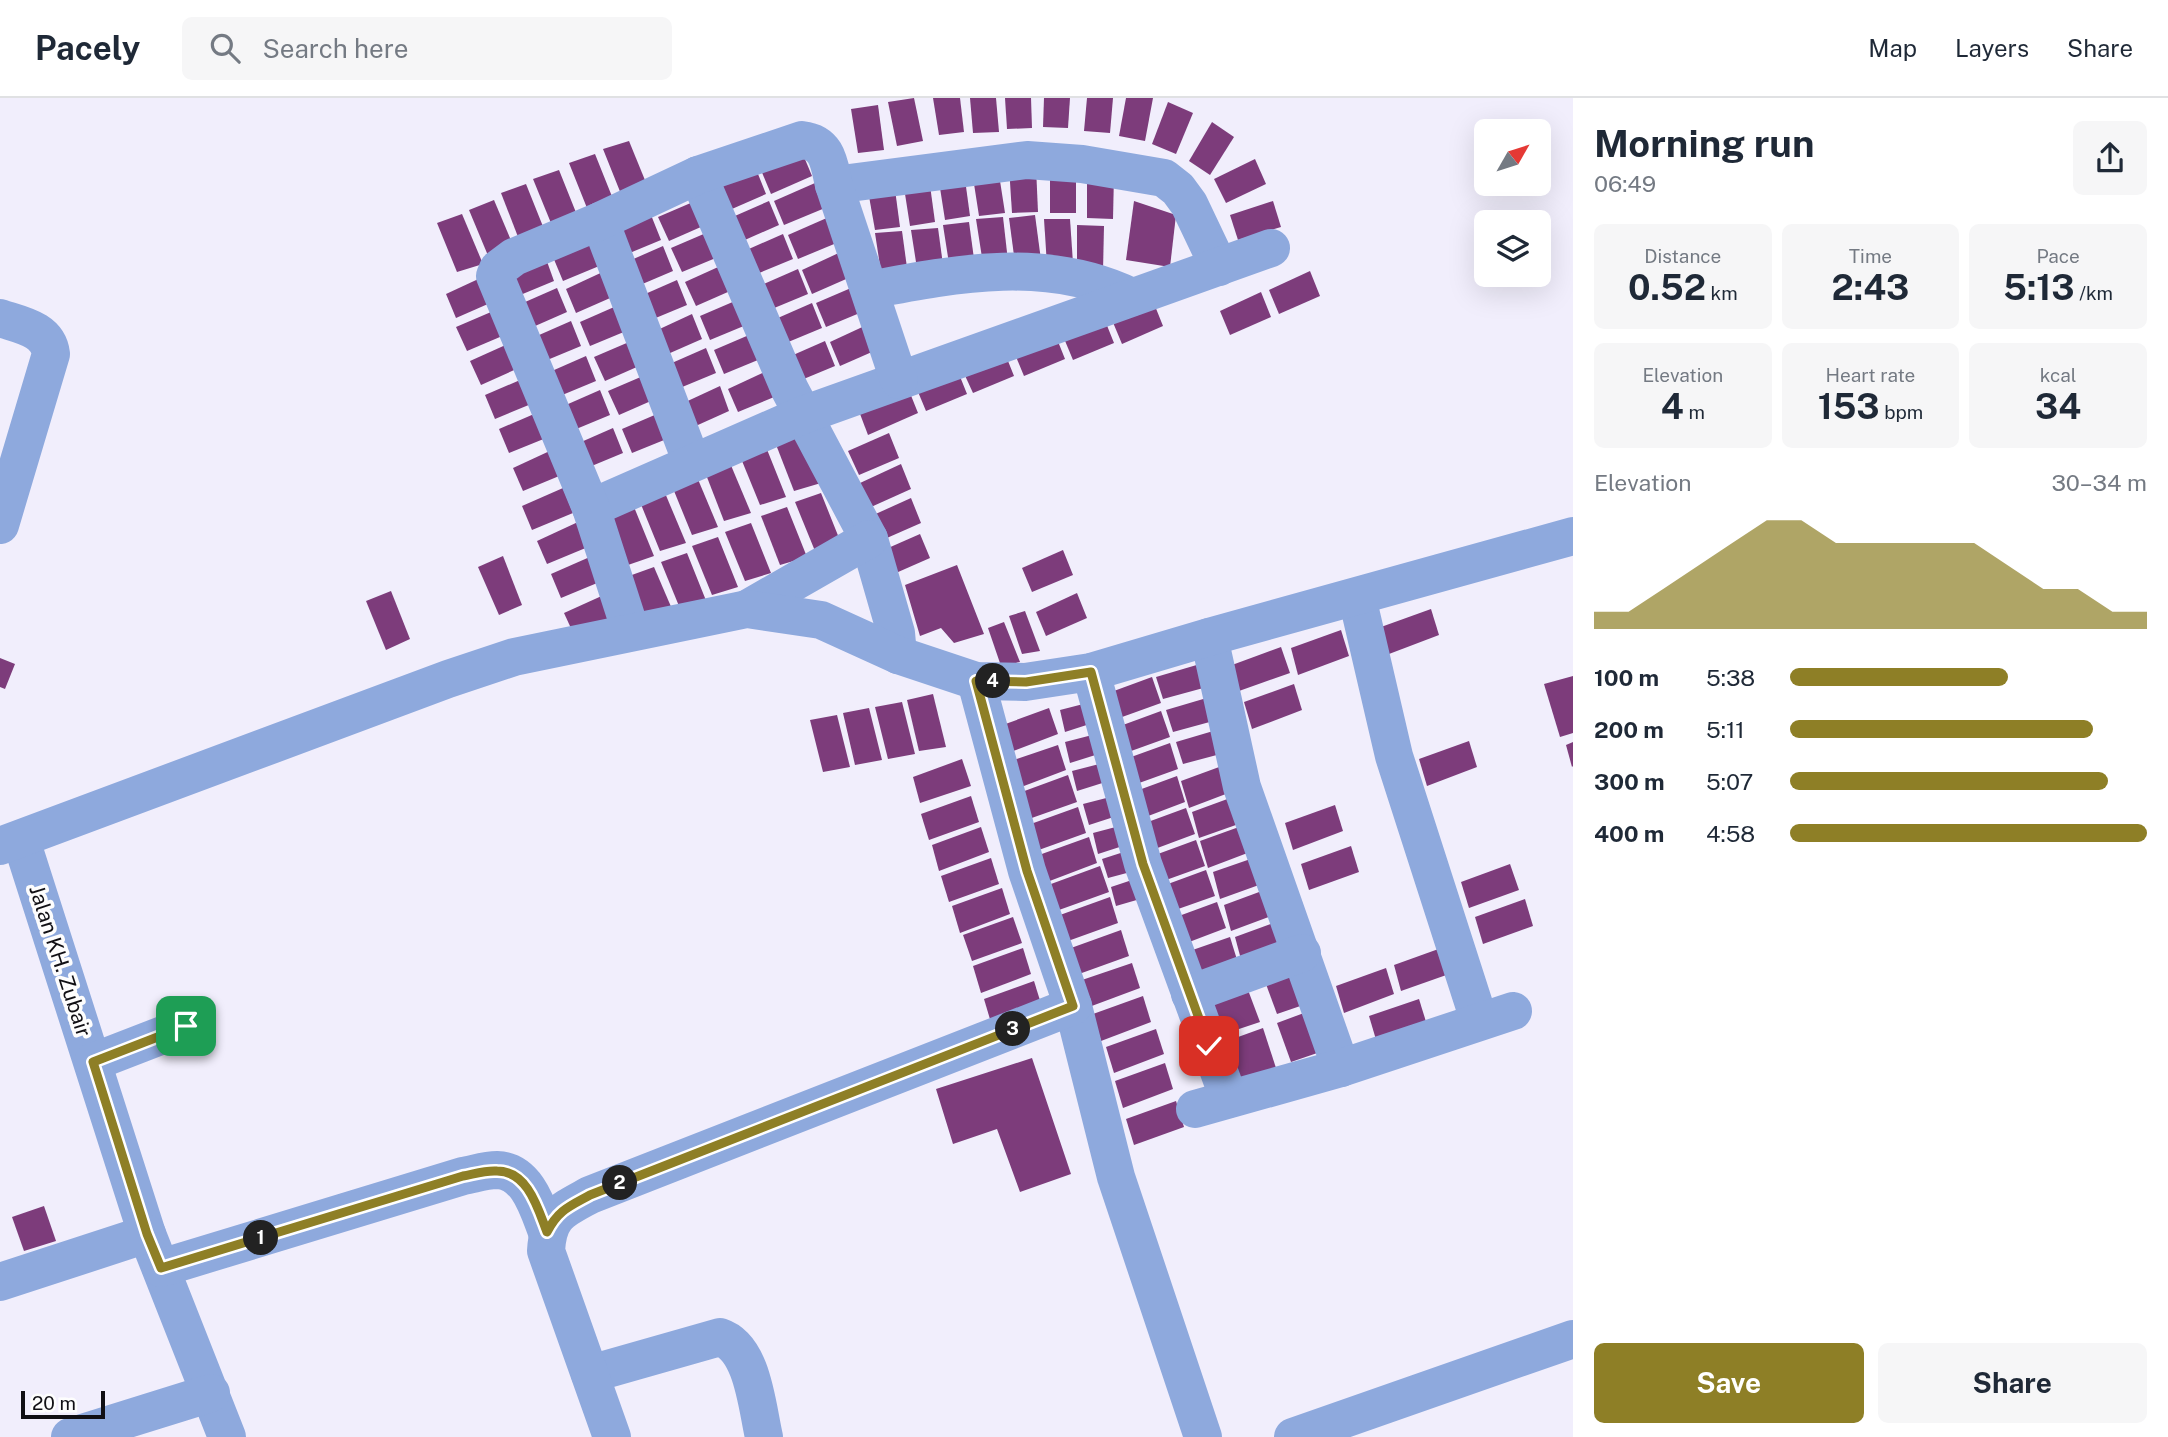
<!DOCTYPE html>
<html lang="en">
<head>
<meta charset="utf-8">
<style>
  :root { --surface:#fff; --page:#f6f6f7; --text:#1f2937; --muted:#747a83; --line:#e0e1e3; --accent:#8e7f26 }
  body { margin:0; font-family:"Public Sans",sans-serif; background:var(--page); color:var(--text); height:100vh; display:flex; flex-direction:column; font-size:26px; white-space:nowrap }
  * { box-sizing:border-box; margin:0 }
  p { font-size:23px; color:var(--muted) }
  .icon { flex:none; width:38px; height:38px; fill:none; stroke:currentColor; stroke-width:2; stroke-linecap:round; stroke-linejoin:round }
  .map { position:relative; flex:1; overflow:hidden }
  .side { display:flex; flex-direction:column; background:var(--surface); width:595px }
  .side>* { flex:none }
  .needle { width:46px; rotate:51deg }
  .controls { position:absolute; left:1474px; top:21px; display:grid; gap:14px }
  .controls a { display:grid; place-items:center; width:77px; height:77px; border-radius:10px; background:var(--surface); box-shadow:0 7px 28px #0002; font-size:35px }
  .scale { position:absolute; left:21px; bottom:18px; width:84px; box-sizing:border-box; padding-left:7px; border:4px solid #100f14; border-top:0; font-size:19px; line-height:24px; white-space:nowrap; color:#100f14; -webkit-text-stroke:5px #fdfdfd; paint-order:stroke }
  .pin { position:absolute; display:grid; place-items:center; width:60px; height:60px; color:#fff; margin:-30px; border-radius:14px; box-shadow:0 4px 10px #0006 }
  .km { position:absolute; width:35px; height:35px; margin:-18px; border-radius:50%; background:#222; color:#fff; font-size:19px; line-height:35px; text-align:center }
  .round { display:grid; place-items:center; flex:none; width:74px; height:74px; border-radius:10px; background:var(--page) }
  .overview { display:flex; align-items:center; justify-content:space-between; height:119px; padding:0 21px }
  h1 { font-size:38px; font-weight:700; line-height:52px }
  .stats { display:grid; grid-template-columns:repeat(3,1fr); gap:10px; height:119px; padding:7px 21px }
  .stats div { display:grid; align-content:center; border-radius:10px; background:var(--page); text-align:center }
  .stats b { font-size:35px; font-weight:700 }
  .stats small { font-size:19px; font-weight:400 }
  .stats p { font-size:19px }
  .chart { height:196px; padding:14px 21px }
  .chart p { display:flex; justify-content:space-between }
  .chart svg { width:100%; height:126px; margin-top:7px; fill:var(--accent); opacity:.7 }
  .primary-button { display:flex; gap:14px; margin-top:auto; padding:14px 21px }
  .primary-button a { flex:1; height:80px; border-radius:10px; background:var(--accent); color:#fff; font-size:28px; font-weight:700; line-height:80px; text-align:center }
  .primary-button a+a { background:var(--page); color:var(--text) }
  ul { padding:0 21px; list-style:none; font-size:23px }
  li { display:grid; grid-template-columns:112px 84px 1fr; align-items:center; height:52px }
  li i { height:18px; border-radius:9px; background:var(--accent) }
  header { display:flex; align-items:center; gap:42px; box-sizing:border-box; height:98px; padding:0 35px; background:var(--surface); border-bottom:2px solid var(--line) }
  header strong { font-size:33px }
  nav { display:flex; gap:38px; margin-inline-start:auto; font-size:24px }
  .search { width:490px; height:63px; background:var(--page); display:flex; align-items:center; gap:18px; box-sizing:border-box; padding:0 24px; border-radius:10px; color:var(--muted); font-size:26px }
  main { display:flex; flex:1; min-height:0 }
  .map>svg:first-child { display:block }
  .building { fill:#7d3c7b }
  .lines { fill:none; stroke-linecap:round; stroke-linejoin:round }
  .minor { stroke:#8ea9dd; stroke-width:38 }
  .route-casing { stroke:#fff; stroke-width:14 }
  .route { stroke:#8e7f26; stroke-width:9 }
  .labels { text-anchor:middle; stroke-width:7; stroke-linejoin:round; paint-order:stroke }
  .street-label { font-size:21px; fill:#100f14; stroke:#fdfdfd }
</style>
</head>
<body>
<header>
<strong>Pacely</strong>
<div class="search"><svg class="icon" aria-label="search" viewBox="0 0 24 24"><circle cx="10" cy="10" r="6"/><path d="M15 15l6 6"/></svg>Search here</div>
<nav><a>Map</a><a>Layers</a><a>Share</a></nav>
</header>
<main>
<div class="map">
<svg width="1573" height="1339" viewBox="0 0 1573 1339">
  <rect width="100%" height="100%" fill="#f1eefc"/>
  <g class="building">
    <path d="M914,0L923,43L897,48L888,4Z"/>
    <path d="M933,0H960L964,34L939,37Z"/>
    <path d="M970,0H996L999,34L973,35Z"/>
    <path d="M1005,0H1031L1032,30L1007,31Z"/>
    <path d="M1044,0H1070L1068,30L1043,29Z"/>
    <path d="M1087,0H1113L1110,35L1084,33Z"/>
    <path d="M1126,0H1153L1145,43L1119,38Z"/>
    <path d="M1168,4L1193,15L1176,56L1152,46Z"/>
    <path d="M878,7L884,52L858,55L851,11Z"/>
    <path d="M1212,24L1234,39L1210,77L1189,63Z"/>
    <path d="M629,43L649,92L623,101L603,51Z"/>
    <path d="M802,54L812,78L771,96L761,72Z"/>
    <path d="M595,56L615,106L589,115L569,65Z"/>
    <path d="M1255,61L1266,86L1226,105L1214,81Z"/>
    <path d="M1009,69H1036L1038,114L1012,115Z"/>
    <path d="M1050,69L1076,71V115H1050Z"/>
    <path d="M998,70L1005,115L979,118L972,73Z"/>
    <path d="M756,71L766,96L725,114L715,90Z"/>
    <path d="M559,72L579,122L553,130L533,81Z"/>
    <path d="M964,74L970,118L945,122L938,77Z"/>
    <path d="M1087,75L1114,76L1113,121L1087,120Z"/>
    <path d="M929,80L935,124L910,128L903,83Z"/>
    <path d="M894,84L900,129L875,132L867,87Z"/>
    <path d="M815,85L825,110L784,127L774,103Z"/>
    <path d="M526,86L546,136L520,144L501,95Z"/>
    <path d="M700,101L710,125L669,143L658,119Z"/>
    <path d="M494,102L515,152L489,160L469,112Z"/>
    <path d="M769,103L779,127L738,145L728,121Z"/>
    <path d="M1134,103L1176,117L1170,169L1126,162Z"/>
    <path d="M1273,103L1281,129L1238,142L1230,117Z"/>
    <path d="M462,116L483,166L457,174L437,125Z"/>
    <path d="M651,117L661,142L620,159L610,135Z"/>
    <path d="M1035,117L1041,162L1015,165L1009,120Z"/>
    <path d="M829,119L839,144L798,161L788,137Z"/>
    <path d="M1003,119L1008,163L983,166L976,121Z"/>
    <path d="M1044,121H1070L1073,165L1047,167Z"/>
    <path d="M969,124L975,168L950,172L943,127Z"/>
    <path d="M1077,127L1104,128L1103,173L1077,172Z"/>
    <path d="M938,130L944,174L918,177L911,132Z"/>
    <path d="M713,132L723,157L682,174L671,150Z"/>
    <path d="M902,133L908,177L882,181L875,135Z"/>
    <path d="M783,136L793,161L752,178L742,154Z"/>
    <path d="M594,141L604,166L563,183L553,159Z"/>
    <path d="M663,148L673,173L633,190L622,166Z"/>
    <path d="M843,153L853,178L812,196L802,172Z"/>
    <path d="M545,158L554,183L513,200L503,176Z"/>
    <path d="M727,165L737,190L696,208L685,184Z"/>
    <path d="M798,171L808,196L767,213L757,189Z"/>
    <path d="M607,172L617,197L576,215L566,191Z"/>
    <path d="M1310,173L1320,198L1279,216L1269,192Z"/>
    <path d="M487,177L497,202L456,220L446,196Z"/>
    <path d="M677,182L687,207L646,224L636,200Z"/>
    <path d="M858,187L867,212L826,229L816,205Z"/>
    <path d="M557,190L567,214L526,232L516,208Z"/>
    <path d="M1261,194L1271,219L1230,237L1220,213Z"/>
    <path d="M742,200L751,225L710,242L700,218Z"/>
    <path d="M1153,203L1163,228L1122,246L1112,222Z"/>
    <path d="M812,205L822,230L781,247L771,223Z"/>
    <path d="M621,206L631,231L590,248L580,224Z"/>
    <path d="M498,211L507,236L467,253L456,229Z"/>
    <path d="M692,216L702,241L661,259L651,235Z"/>
    <path d="M1104,220L1114,245L1073,262L1063,238Z"/>
    <path d="M571,223L581,248L540,265L530,241Z"/>
    <path d="M871,225L881,250L840,268L830,244Z"/>
    <path d="M756,234L765,259L724,276L714,252Z"/>
    <path d="M1055,236L1065,261L1024,278L1014,254Z"/>
    <path d="M636,241L646,265L605,283L594,259Z"/>
    <path d="M825,243L835,268L794,285L784,261Z"/>
    <path d="M512,244L521,269L481,287L470,263Z"/>
    <path d="M706,250L716,275L675,292L665,268Z"/>
    <path d="M1004,253L1014,278L973,295L962,271Z"/>
    <path d="M586,258L596,283L555,300L545,276Z"/>
    <path d="M957,271L967,296L926,313L916,289Z"/>
    <path d="M769,272L779,297L738,314L728,291Z"/>
    <path d="M650,275L660,299L619,317L608,293Z"/>
    <path d="M527,279L536,304L495,321L485,297Z"/>
    <path d="M720,288L729,313L689,331L679,307Z"/>
    <path d="M908,290L918,315L868,337L857,308Z"/>
    <path d="M600,292L610,317L569,334L559,310Z"/>
    <path d="M541,313L551,338L509,355L499,331Z"/>
    <path d="M664,313L674,338L632,355L622,331Z"/>
    <path d="M613,330L623,355L582,372L572,348Z"/>
    <path d="M800,335L821,385L794,393L775,344Z"/>
    <path d="M889,335L899,360L859,377L848,353Z"/>
    <path d="M766,349L786,399L760,407L740,358Z"/>
    <path d="M554,351L564,376L523,393L513,370Z"/>
    <path d="M730,365L751,415L724,423L705,374Z"/>
    <path d="M901,366L911,391L871,409L860,385Z"/>
    <path d="M697,379L718,429L692,437L672,388Z"/>
    <path d="M563,390L573,415L532,432L522,408Z"/>
    <path d="M665,395L686,445L660,453L640,404Z"/>
    <path d="M821,395L841,445L815,453L795,404Z"/>
    <path d="M911,400L921,425L880,443L869,419Z"/>
    <path d="M634,409L654,458L628,467L608,418Z"/>
    <path d="M787,409L807,459L780,467L761,418Z"/>
    <path d="M578,424L588,449L547,466L537,443Z"/>
    <path d="M751,425L771,475L745,483L725,434Z"/>
    <path d="M920,436L930,460L889,478L879,454Z"/>
    <path d="M718,439L738,489L712,497L692,448Z"/>
    <path d="M1063,452L1073,477L1032,494L1022,470Z"/>
    <path d="M687,455L707,505L681,513L661,464Z"/>
    <path d="M503,458L522,507L499,517L478,469Z"/>
    <path d="M592,458L602,483L561,500L551,476Z"/>
    <path d="M957,467L984,536L954,545L941,530L920,538L905,487Z"/>
    <path d="M654,469L675,518L649,527L629,478Z"/>
    <path d="M391,493L410,541L386,552L366,503Z"/>
    <path d="M1077,495L1087,520L1046,538L1036,514Z"/>
    <path d="M606,496L615,521L575,539L564,515Z"/>
    <path d="M1431,511L1439,537L1389,556L1381,529Z"/>
    <path d="M1025,513L1040,553L1022,556L1009,518Z"/>
    <path d="M1004,524L1020,564L1001,568L988,530Z"/>
    <path d="M1341,532L1349,558L1298,577L1291,550Z"/>
    <path d="M1281,549L1290,575L1239,593L1232,567Z"/>
    <path d="M0,560L15,566L5,591L0,589Z"/>
    <path d="M1200,566L1207,589L1163,601L1156,579Z"/>
    <path d="M1573,578V635L1560,639L1544,586Z"/>
    <path d="M1152,579L1161,605L1111,623L1103,597Z"/>
    <path d="M1294,586L1302,612L1252,631L1244,604Z"/>
    <path d="M933,596L946,649L919,653L907,602Z"/>
    <path d="M1210,599L1217,622L1173,634L1166,612Z"/>
    <path d="M1095,603L1099,623L1065,634L1060,612Z"/>
    <path d="M902,604L915,656L888,661L875,609Z"/>
    <path d="M869,610L882,662L855,667L843,615Z"/>
    <path d="M1049,610L1058,636L1008,655L1000,628Z"/>
    <path d="M1161,613L1170,639L1120,657L1112,631Z"/>
    <path d="M837,617L850,669L823,674L810,622Z"/>
    <path d="M1220,631L1228,654L1183,666L1176,644Z"/>
    <path d="M1100,635L1105,654L1070,665L1065,644Z"/>
    <path d="M1469,643L1477,669L1427,688L1419,661Z"/>
    <path d="M1573,644V668L1572,669L1566,647Z"/>
    <path d="M1170,645L1178,671L1128,689L1120,663Z"/>
    <path d="M1058,647L1066,672L1016,691L1008,664Z"/>
    <path d="M962,661L971,688L920,705L913,679Z"/>
    <path d="M1107,664L1112,682L1077,693L1072,673Z"/>
    <path d="M1230,665L1239,691L1189,710L1181,683Z"/>
    <path d="M1068,677L1077,704L1026,722L1019,695Z"/>
    <path d="M1177,678L1185,704L1135,723L1128,696Z"/>
    <path d="M1241,696L1250,722L1199,740L1192,714Z"/>
    <path d="M1118,697L1123,716L1089,727L1083,706Z"/>
    <path d="M971,698L979,724L929,742L921,716Z"/>
    <path d="M1335,707L1343,733L1293,752L1285,725Z"/>
    <path d="M1078,709L1086,735L1036,753L1028,727Z"/>
    <path d="M1186,710L1195,736L1144,755L1137,728Z"/>
    <path d="M1250,725L1258,751L1208,770L1200,743Z"/>
    <path d="M1127,726L1132,745L1098,756L1093,735Z"/>
    <path d="M981,729L989,754L939,773L932,747Z"/>
    <path d="M1089,739L1097,765L1047,784L1039,757Z"/>
    <path d="M1196,742L1205,768L1155,786L1147,760Z"/>
    <path d="M1351,748L1359,774L1309,792L1301,766Z"/>
    <path d="M1133,751L1138,772L1108,780L1102,761Z"/>
    <path d="M1262,757L1270,783L1220,801L1213,774Z"/>
    <path d="M991,760L999,786L949,804L941,778Z"/>
    <path d="M1510,766L1519,792L1469,810L1461,784Z"/>
    <path d="M1100,768L1109,794L1059,812L1051,786Z"/>
    <path d="M1206,772L1215,798L1164,816L1157,790Z"/>
    <path d="M1141,779L1147,799L1116,808L1111,789Z"/>
    <path d="M1273,789L1282,814L1231,833L1224,807Z"/>
    <path d="M1002,790L1010,816L960,835L952,808Z"/>
    <path d="M1110,799L1118,825L1068,843L1060,817Z"/>
    <path d="M1525,801L1533,828L1483,846L1475,819Z"/>
    <path d="M1217,804L1226,830L1176,849L1168,822Z"/>
    <path d="M1013,819L1022,845L972,863L963,837Z"/>
    <path d="M1284,821L1292,846L1242,865L1235,839Z"/>
    <path d="M1121,832L1129,858L1079,876L1071,850Z"/>
    <path d="M1230,839L1238,865L1189,883L1181,856Z"/>
    <path d="M1444,849L1452,875L1401,893L1394,867Z"/>
    <path d="M1023,850L1031,876L981,895L973,868Z"/>
    <path d="M1298,864L1312,904L1277,916L1263,878Z"/>
    <path d="M1132,865L1140,890L1089,909L1082,882Z"/>
    <path d="M1386,870L1394,896L1344,915L1336,888Z"/>
    <path d="M1034,883L1042,909L992,928L984,901Z"/>
    <path d="M1245,884L1260,924L1224,936L1210,898Z"/>
    <path d="M1143,898L1151,924L1101,943L1093,916Z"/>
    <path d="M1419,901L1427,927L1377,945L1369,918Z"/>
    <path d="M1312,912L1326,952L1291,964L1277,925Z"/>
    <path d="M1263,930L1276,970L1241,982L1227,943Z"/>
    <path d="M1156,931L1164,956L1114,975L1106,949Z"/>
    <path d="M1032,960L1071,1076L1020,1094L997,1031L953,1046L936,991Z"/>
    <path d="M1165,965L1173,991L1123,1010L1115,983Z"/>
    <path d="M1176,1003L1184,1029L1134,1047L1126,1021Z"/>
    <path d="M44,1108L56,1143L24,1153L12,1119Z"/>
  </g>
  <g class="lines">
    <g class="minor">
      <path d="M698,77L790,292L869,441L896,535L898,557"/>
      <path d="M834,87L1027,62L1082,66L1164,80L1178,91L1189,106L1219,169"/>
      <path d="M600,123L692,365"/>
      <path d="M870,192C958,175 1048,158 1132,199"/>
      <path d="M0,220C21,227 48,231 51,256L0,427"/>
      <path d="M591,410L803,317L1271,150"/>
      <path d="M1357,499L1394,658L1479,922"/>
      <path d="M747,511L869,441"/>
      <path d="M631,534L591,410L495,178L498,171L514,159L600,123L698,77L802,42C828,45 829,65 834,87L899,282"/>
      <path d="M1209,539L1242,689L1341,970"/>
      <path d="M1091,574L1143,766L1229,1001"/>
      <path d="M976,583L1027,773L1073,908L1116,1079L1203,1339"/>
      <path d="M21,742L147,1136L227,1339"/>
      <path d="M0,748L448,581L514,559L747,511L821,522L898,557L976,583L1025,584L1091,574L1209,539L1573,438"/>
      <path d="M1190,896L1302,855"/>
      <path d="M93,964L186,928"/>
      <path d="M1195,1011L1341,970L1513,913"/>
      <path d="M161,1170L463,1078C474,1076 486,1072 497,1072C528,1073 538,1111 547,1134"/>
      <path d="M0,1184L147,1136"/>
      <path d="M590,1276L720,1239C753,1250 757,1309 764,1339"/>
      <path d="M70,1339L211,1295"/>
      <path d="M612,1339L546,1153C548,1117 561,1113 590,1097L1073,908"/>
      <path d="M1293,1339L1573,1241"/>
    </g>
  </g>
  <g class="lines">
    <g class="route-casing">
      <path id="route" d="M186,928L93,964L147,1136L161,1170L463,1078C474,1076 486,1072 497,1073C528,1073 538,1111 547,1134C558,1112 570,1108 590,1097L1073,908L1027,773L976,583L1026,584L1091,574L1143,766L1209,948"/>
    </g>
    <use href="#route" class="route"/>
  </g>
  <g class="labels">
    <g class="street-label">
      <text transform="translate(60 863) rotate(72)" y="7">Jalan KH. Zubair</text>
    </g>
  </g>
</svg>
<div class="controls">
<a><svg class="needle" viewBox="-14 -14 28 28"><path d="M0-13l5 13h-10z" fill="#e53935"/><path d="M0 13l5-13h-10z" fill="#747a83"/></svg></a>
<a><svg class="icon" aria-label="layers" viewBox="0 0 24 24"><path d="M12 4l9 5-9 5-9-5zM3 14l9 5 9-5"/></svg></a>
</div>
<div class="scale">20 m</div>
<div class="pin" style="left:186px;top:928px;background:#1e9e55"><svg class="icon" aria-label="arrive" viewBox="0 0 24 24"><path d="M6 21V4h12l-3 4 3 4H6"/></svg></div>
<div class="pin" style="left:1209px;top:948px;background:#d93025"><svg class="icon" aria-label="check" viewBox="0 0 24 24"><path d="M5 12l5 5 9-10"/></svg></div>
<b class="km" style="left:261px;top:1140px">1</b>
<b class="km" style="left:620px;top:1085px">2</b>
<b class="km" style="left:1013px;top:931px">3</b>
<b class="km" style="left:993px;top:583px">4</b>
</div>
<section class="side">
<div class="overview"><div><h1>Morning run</h1><p>06:49</p></div><a class="round"><svg class="icon" aria-label="share" viewBox="0 0 24 24"><path d="M12 15V3M7 8l5-5 5 5M5 13v7h14v-7"/></svg></a></div>
<div class="stats">
<div><p>Distance</p><b>0.52<small> km</small></b></div>
<div><p>Time</p><b>2:43</b></div>
<div><p>Pace</p><b>5:13<small> /km</small></b></div>
</div>
<div class="stats">
<div><p>Elevation</p><b>4<small> m</small></b></div>
<div><p>Heart rate</p><b>153<small> bpm</small></b></div>
<div><p>kcal</p><b>34</b></div>
</div>
<div class="chart"><p><span>Elevation</span>30–34 m</p>
<svg viewBox="0 0 160 44" preserveAspectRatio="none"><path d="M0 44V38L10 38L20 30L30 22L40 14L50 6L60 6L70 14L80 14L90 14L100 14L110 14L120 22L130 30L140 30L150 38L160 38V44z"/></svg>
</div>
<ul>
<li><b>100 m</b>5:38<i style="width:61%"></i></li>
<li><b>200 m</b>5:11<i style="width:85%"></i></li>
<li><b>300 m</b>5:07<i style="width:89%"></i></li>
<li><b>400 m</b>4:58<i style="width:100%"></i></li>
</ul>
<div class="primary-button"><a>Save</a><a>Share</a></div>
</section>
</main>
</body>
</html>
